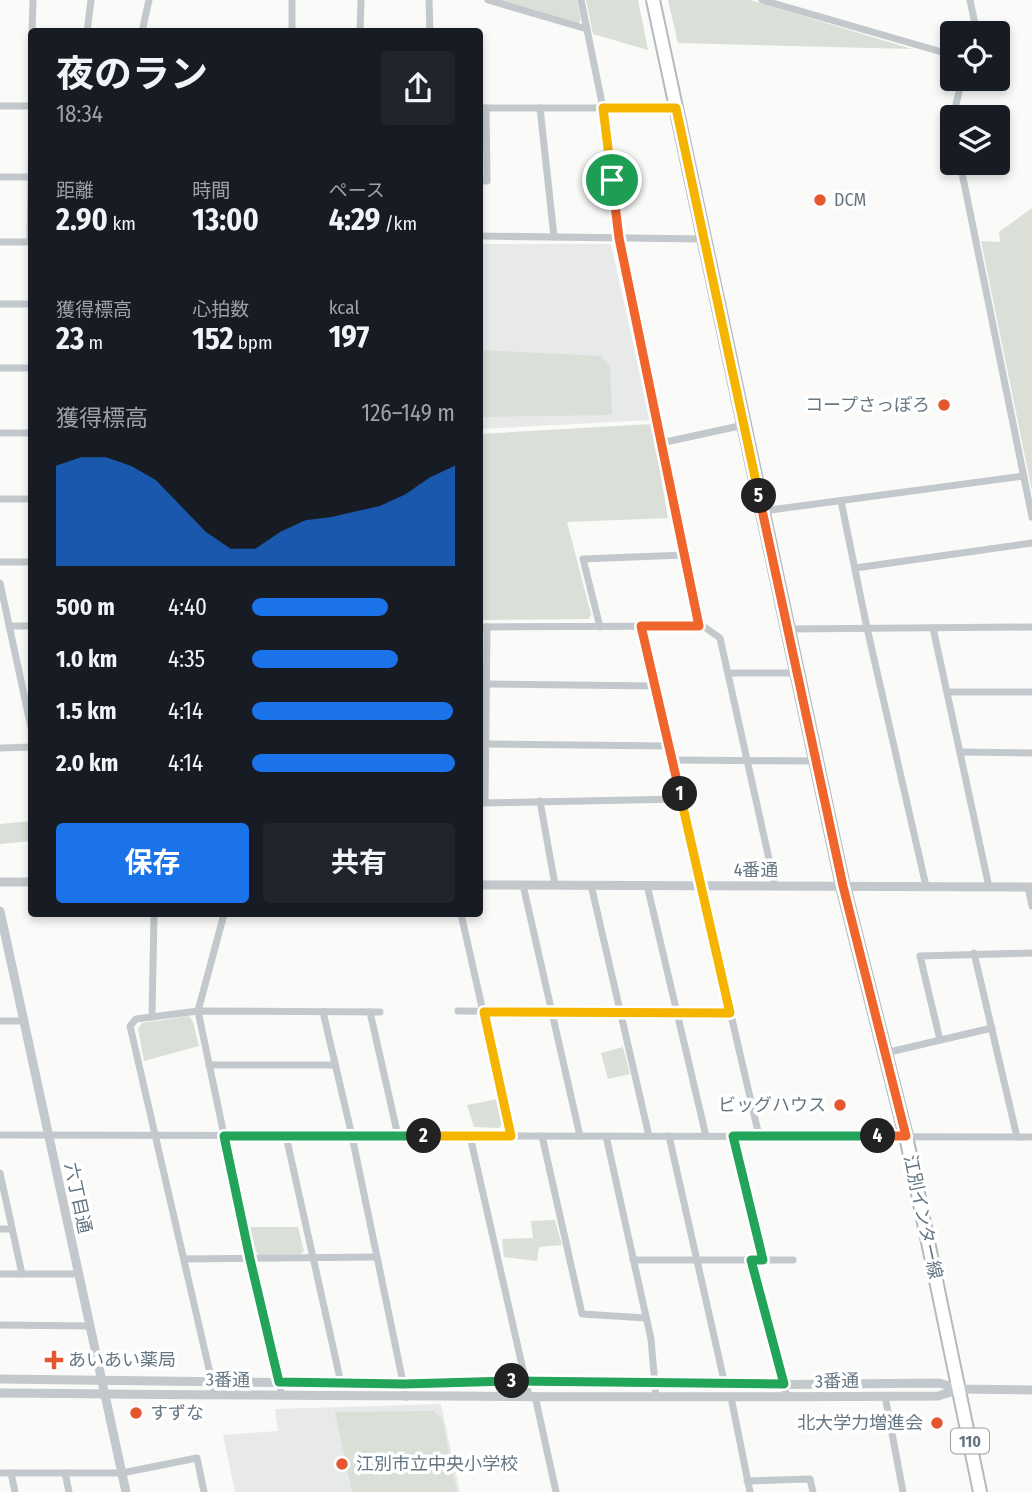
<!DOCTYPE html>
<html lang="ja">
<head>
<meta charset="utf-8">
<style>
  :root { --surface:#171b24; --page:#20242c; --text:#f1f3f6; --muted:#9ea1a6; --accent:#1a73e8 }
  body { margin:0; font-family:"Fira Sans Condensed","Noto Sans JP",sans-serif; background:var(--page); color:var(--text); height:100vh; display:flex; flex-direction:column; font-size:26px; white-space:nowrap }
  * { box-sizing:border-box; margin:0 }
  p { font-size:23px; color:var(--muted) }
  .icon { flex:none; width:38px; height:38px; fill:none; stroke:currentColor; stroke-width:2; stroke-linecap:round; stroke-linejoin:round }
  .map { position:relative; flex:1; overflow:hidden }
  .details { position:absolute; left:28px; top:28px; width:455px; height:889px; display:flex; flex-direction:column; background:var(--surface); border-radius:7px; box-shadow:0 4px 10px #0003 }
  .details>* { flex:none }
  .controls { position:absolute; left:940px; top:21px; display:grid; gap:14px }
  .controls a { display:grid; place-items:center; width:70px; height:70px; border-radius:7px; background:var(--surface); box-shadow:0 4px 10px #0003; font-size:35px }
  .pin { position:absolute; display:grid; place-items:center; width:60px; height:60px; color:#fff; margin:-30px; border:4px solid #fff; border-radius:50%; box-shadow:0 2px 7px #0007 }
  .km { position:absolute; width:35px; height:35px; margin:-18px; border-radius:50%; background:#222; color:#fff; font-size:19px; line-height:35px; text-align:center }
  .round { display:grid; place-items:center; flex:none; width:74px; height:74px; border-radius:7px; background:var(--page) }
  .headline { display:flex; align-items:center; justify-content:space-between; height:119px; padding:0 28px }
  h1 { font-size:38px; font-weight:700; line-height:52px }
  .stats { display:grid; grid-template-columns:repeat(3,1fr); gap:10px; height:119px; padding:7px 28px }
  .stats div { display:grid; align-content:center }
  .stats b { font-size:30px; font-weight:700 }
  .stats small { font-size:19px; font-weight:400 }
  .stats p { font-size:19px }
  .chart { height:196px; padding:14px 28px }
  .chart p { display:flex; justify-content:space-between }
  .chart svg { width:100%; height:126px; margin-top:7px; fill:var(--accent); opacity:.7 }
  .primary-button { display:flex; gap:14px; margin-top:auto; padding:14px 28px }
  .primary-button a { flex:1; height:80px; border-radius:7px; background:var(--accent); color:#fff; font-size:28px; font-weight:700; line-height:80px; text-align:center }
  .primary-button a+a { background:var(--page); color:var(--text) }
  ul { padding:0 28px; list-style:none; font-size:23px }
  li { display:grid; grid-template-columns:112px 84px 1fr; align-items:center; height:52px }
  li i { height:18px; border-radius:9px; background:var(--accent) }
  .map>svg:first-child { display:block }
  .built { fill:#e8e9e9 }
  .green { fill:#dadfd7 }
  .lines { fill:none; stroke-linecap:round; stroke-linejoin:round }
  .primary-casing { stroke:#b5babe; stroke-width:16 }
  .minor { stroke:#c3c8cc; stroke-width:7 }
  .tertiary { stroke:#c3c8cc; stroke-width:9 }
  .primary { stroke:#fff; stroke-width:12 }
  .split-1-casing { stroke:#fff; stroke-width:14 }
  .split-2-casing { stroke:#fff; stroke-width:14 }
  .split-3-casing { stroke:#fff; stroke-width:14 }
  .split-4-casing { stroke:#fff; stroke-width:14 }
  .split-5-casing { stroke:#fff; stroke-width:14 }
  .split-6-casing { stroke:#fff; stroke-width:14 }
  .split-1 { stroke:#f0652b; stroke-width:9 }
  .split-2 { stroke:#f5b400; stroke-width:9 }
  .split-3 { stroke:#22a559; stroke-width:9 }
  .split-4 { stroke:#22a559; stroke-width:9 }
  .split-5 { stroke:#f0652b; stroke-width:9 }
  .split-6 { stroke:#f5b400; stroke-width:9 }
  .poi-dot { fill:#e4572e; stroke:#fff; stroke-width:2.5 }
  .labels { text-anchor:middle; stroke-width:7; stroke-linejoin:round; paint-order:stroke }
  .shield { fill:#fff; stroke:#939fa8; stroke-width:2 }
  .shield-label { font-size:16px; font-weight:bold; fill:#657683 }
  .poi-label { font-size:18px; fill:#657683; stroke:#fff; text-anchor:start }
  .street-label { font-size:18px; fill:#657683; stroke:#fff }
</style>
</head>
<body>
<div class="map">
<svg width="1032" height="1492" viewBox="0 0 1032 1492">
  <rect width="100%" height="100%" fill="#fafaf8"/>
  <g class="built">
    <path d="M480,244H611L650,420L480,429Z"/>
    <path d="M441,1404L460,1492H235L223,1435L278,1431L275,1409Z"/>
  </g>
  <g class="green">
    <path d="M497,0H577L581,20L579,23L575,24Z"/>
    <path d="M586,0H638L648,50L593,34Z"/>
    <path d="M668,0H750L912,49L678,43Z"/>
    <path d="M1032,208V491L981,241L1000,242L999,232Z"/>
    <path d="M480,350L601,356L610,367L612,415L480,417Z"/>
    <path d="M652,424L668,518L567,522L591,614L589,619L480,620V434Z"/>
    <path d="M31,821V841L0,844V824Z"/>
    <path d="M189,1016L193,1022L199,1046L144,1061L138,1029L142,1023Z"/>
    <path d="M623,1047L630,1074L608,1079L601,1053Z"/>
    <path d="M498,1099L504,1122L499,1128L474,1127L467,1105Z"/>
    <path d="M555,1220L562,1245L539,1247L537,1261L504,1257L502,1239L533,1238L531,1221Z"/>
    <path d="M250,1227H298L304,1251L300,1254L259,1255L255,1250Z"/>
    <path d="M433,1411L442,1418L457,1492H352L335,1412Z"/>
  </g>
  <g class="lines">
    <g class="primary-casing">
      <path id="primary" d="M653,0L843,886L906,1136L980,1492"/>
    </g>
    <g class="minor">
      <path d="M292,0V32"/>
      <path d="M429,0L430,32"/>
      <path d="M488,0L587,29"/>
      <path d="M581,0L603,108L619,238L699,626"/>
      <path d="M762,0L952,55"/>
      <path d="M970,0L976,29L975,33"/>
      <path d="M32,32L33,0"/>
      <path d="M87,32L91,0"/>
      <path d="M142,32L149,0"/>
      <path d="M360,32L361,0"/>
      <path d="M0,106H32"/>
      <path d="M480,108H676"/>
      <path d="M540,108L554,237"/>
      <path d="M952,121L962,79"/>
      <path d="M960,163L1032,517"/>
      <path d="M0,177H32"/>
      <path d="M480,181H487L486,108"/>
      <path d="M480,236L704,239"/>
      <path d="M0,242H32"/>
      <path d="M30,242L32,123"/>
      <path d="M0,304H32"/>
      <path d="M0,368H32"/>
      <path d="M0,433H32"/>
      <path d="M661,443L744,425"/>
      <path d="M0,499H32"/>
      <path d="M841,501L867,628L926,886"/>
      <path d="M763,511L1024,476"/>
      <path d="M0,562H32"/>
      <path d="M855,568L1032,543"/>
      <path d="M0,583L32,732"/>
      <path d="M9,626H32"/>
      <path d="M641,626L759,1136"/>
      <path d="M480,627L703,626L720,638L775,886"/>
      <path d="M600,627L583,559L684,555"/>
      <path d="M933,628L989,887"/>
      <path d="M788,629L1032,627"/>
      <path d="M728,673H797"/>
      <path d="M486,684L655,686"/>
      <path d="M947,692H1032"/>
      <path d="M486,744L669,746"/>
      <path d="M0,748L32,747"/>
      <path d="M960,752L1032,753"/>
      <path d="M672,760L816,761"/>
      <path d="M540,801L555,885"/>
      <path d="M485,802L487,627"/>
      <path d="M480,803L681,799"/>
      <path d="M523,885L580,1136"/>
      <path d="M591,885L649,1136"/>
      <path d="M647,885L706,1136"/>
      <path d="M1028,887L1032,906"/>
      <path d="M224,914L198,1011L250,1259L282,1396"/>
      <path d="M461,914L511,1136"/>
      <path d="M974,953L1017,1137"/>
      <path d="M458,1011L730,1013"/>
      <path d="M323,1012L352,1136L406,1397"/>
      <path d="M370,1012L398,1136"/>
      <path d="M152,1017L154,914"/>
      <path d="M0,1021H24"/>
      <path d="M940,1040L920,956L1032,953"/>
      <path d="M885,1053L992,1028"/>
      <path d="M209,1065H335"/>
      <path d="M0,1135L1032,1137"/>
      <path d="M286,1136L341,1383"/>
      <path d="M470,1136L529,1396"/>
      <path d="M542,1136L582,1314L646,1318"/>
      <path d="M606,1136L651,1339L656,1397"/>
      <path d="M669,1136L725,1385"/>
      <path d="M733,1136L763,1260"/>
      <path d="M0,1173L22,1274"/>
      <path d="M0,1229H12"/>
      <path d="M184,1259L376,1257"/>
      <path d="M633,1260H793"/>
      <path d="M751,1260L787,1397"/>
      <path d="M0,1274H79"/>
      <path d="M0,1325L90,1326"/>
      <path d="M215,1395L130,1026L136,1019L198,1011L380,1012"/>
      <path d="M535,1396L556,1492"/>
      <path d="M885,1396L903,1492"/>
      <path d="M731,1397L750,1492"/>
      <path d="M0,1473H122L197,1458L204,1492"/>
      <path d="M11,1473L15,1492"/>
      <path d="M65,1473L69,1492"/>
      <path d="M747,1481L810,1479L813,1492"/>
    </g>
    <g class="tertiary">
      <path d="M0,882H32"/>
      <path d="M480,885L1032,887"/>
      <path d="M0,911L126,1492"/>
      <path d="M0,1379L404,1384L526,1381L725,1385L939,1383L959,1389L1032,1390"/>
      <path d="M0,1393C313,1396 625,1398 938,1396L957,1390"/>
    </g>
    <use href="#primary" class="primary"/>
  </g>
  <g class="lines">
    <g class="split-1-casing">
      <path id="split-1" d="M612,180L619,238L699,626H641L680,794"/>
    </g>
    <g class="split-2-casing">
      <path id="split-2" d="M424,1136H511L484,1012L730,1013L680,794"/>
    </g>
    <g class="split-3-casing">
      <path id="split-3" d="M424,1136H224L250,1259L279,1382L404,1384L512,1381"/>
    </g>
    <g class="split-4-casing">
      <path id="split-4" d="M512,1381L784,1384L751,1260H763L733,1136H878"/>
    </g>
    <g class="split-5-casing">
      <path id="split-5" d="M759,496L843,886L906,1136H878"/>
    </g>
    <g class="split-6-casing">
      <path id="split-6" d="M612,180L603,108H676L759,496"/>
    </g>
    <use href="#split-1" class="split-1"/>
    <use href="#split-2" class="split-2"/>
    <use href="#split-3" class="split-3"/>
    <use href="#split-4" class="split-4"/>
    <use href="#split-5" class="split-5"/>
    <use href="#split-6" class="split-6"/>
  </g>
  <g class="poi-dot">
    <circle cx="820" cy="200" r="7"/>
    <circle cx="944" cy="405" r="7"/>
    <circle cx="840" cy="1105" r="7"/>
    <path d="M50.5 1349.5h7v7h7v7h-7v7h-7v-7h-7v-7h7z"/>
    <circle cx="136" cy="1413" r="7"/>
    <circle cx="937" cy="1423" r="7"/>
    <circle cx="342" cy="1464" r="7"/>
  </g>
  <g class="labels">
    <rect class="shield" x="951" y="1428.5" width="38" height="25" rx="5"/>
    <g class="shield-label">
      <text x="970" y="1447">110</text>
    </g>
    <g class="poi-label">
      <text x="834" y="206">DCM</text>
      <text x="930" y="411" text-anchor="end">コープさっぽろ</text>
      <text x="826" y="1111" text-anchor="end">ビッグハウス</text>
      <text x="68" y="1366">あいあい薬局</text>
      <text x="150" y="1419">すずな</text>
      <text x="923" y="1429" text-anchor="end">北大学力増進会</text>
      <text x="356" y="1470">江別市立中央小学校</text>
    </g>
    <g class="street-label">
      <text x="756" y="876">4番通</text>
      <text transform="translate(78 1198) rotate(78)" y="6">六丁目通</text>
      <text transform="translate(923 1217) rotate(78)" y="6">江別インター線</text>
      <text transform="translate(228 1380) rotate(1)" y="6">3番通</text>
      <text transform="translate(837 1381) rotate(-1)" y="6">3番通</text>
    </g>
  </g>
</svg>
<div class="controls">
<a><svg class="icon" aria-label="locate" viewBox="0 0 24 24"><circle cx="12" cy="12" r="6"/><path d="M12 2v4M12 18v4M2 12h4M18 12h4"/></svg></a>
<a><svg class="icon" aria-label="layers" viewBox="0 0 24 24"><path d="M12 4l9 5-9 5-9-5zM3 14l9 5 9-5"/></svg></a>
</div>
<div class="pin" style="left:612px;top:180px;background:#1e9e55"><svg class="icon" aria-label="arrive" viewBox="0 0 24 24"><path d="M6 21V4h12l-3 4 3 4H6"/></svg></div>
<b class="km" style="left:680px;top:794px">1</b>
<b class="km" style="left:424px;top:1136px">2</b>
<b class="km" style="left:512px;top:1381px">3</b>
<b class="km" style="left:878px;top:1136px">4</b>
<b class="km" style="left:759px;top:496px">5</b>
<section class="details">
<div class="headline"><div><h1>夜のラン</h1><p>18:34</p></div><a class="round"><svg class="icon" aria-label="share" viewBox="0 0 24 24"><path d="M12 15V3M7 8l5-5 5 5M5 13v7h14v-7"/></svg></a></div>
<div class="stats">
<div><p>距離</p><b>2.90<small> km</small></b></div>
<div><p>時間</p><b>13:00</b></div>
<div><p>ペース</p><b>4:29<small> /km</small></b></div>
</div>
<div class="stats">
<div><p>獲得標高</p><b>23<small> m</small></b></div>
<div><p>心拍数</p><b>152<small> bpm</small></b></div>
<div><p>kcal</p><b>197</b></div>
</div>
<div class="chart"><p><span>獲得標高</span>126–149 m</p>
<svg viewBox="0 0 160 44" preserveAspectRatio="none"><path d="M0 44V9L10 6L20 6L30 9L40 14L50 23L60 32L70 38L80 38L90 32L100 28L110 27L120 25L130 23L140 19L150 13L160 9V44z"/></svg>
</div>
<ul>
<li><b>500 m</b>4:40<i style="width:67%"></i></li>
<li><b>1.0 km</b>4:35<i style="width:72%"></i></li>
<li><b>1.5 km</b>4:14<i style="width:99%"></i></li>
<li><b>2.0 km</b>4:14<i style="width:100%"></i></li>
</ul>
<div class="primary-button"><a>保存</a><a>共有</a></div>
</section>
</div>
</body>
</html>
